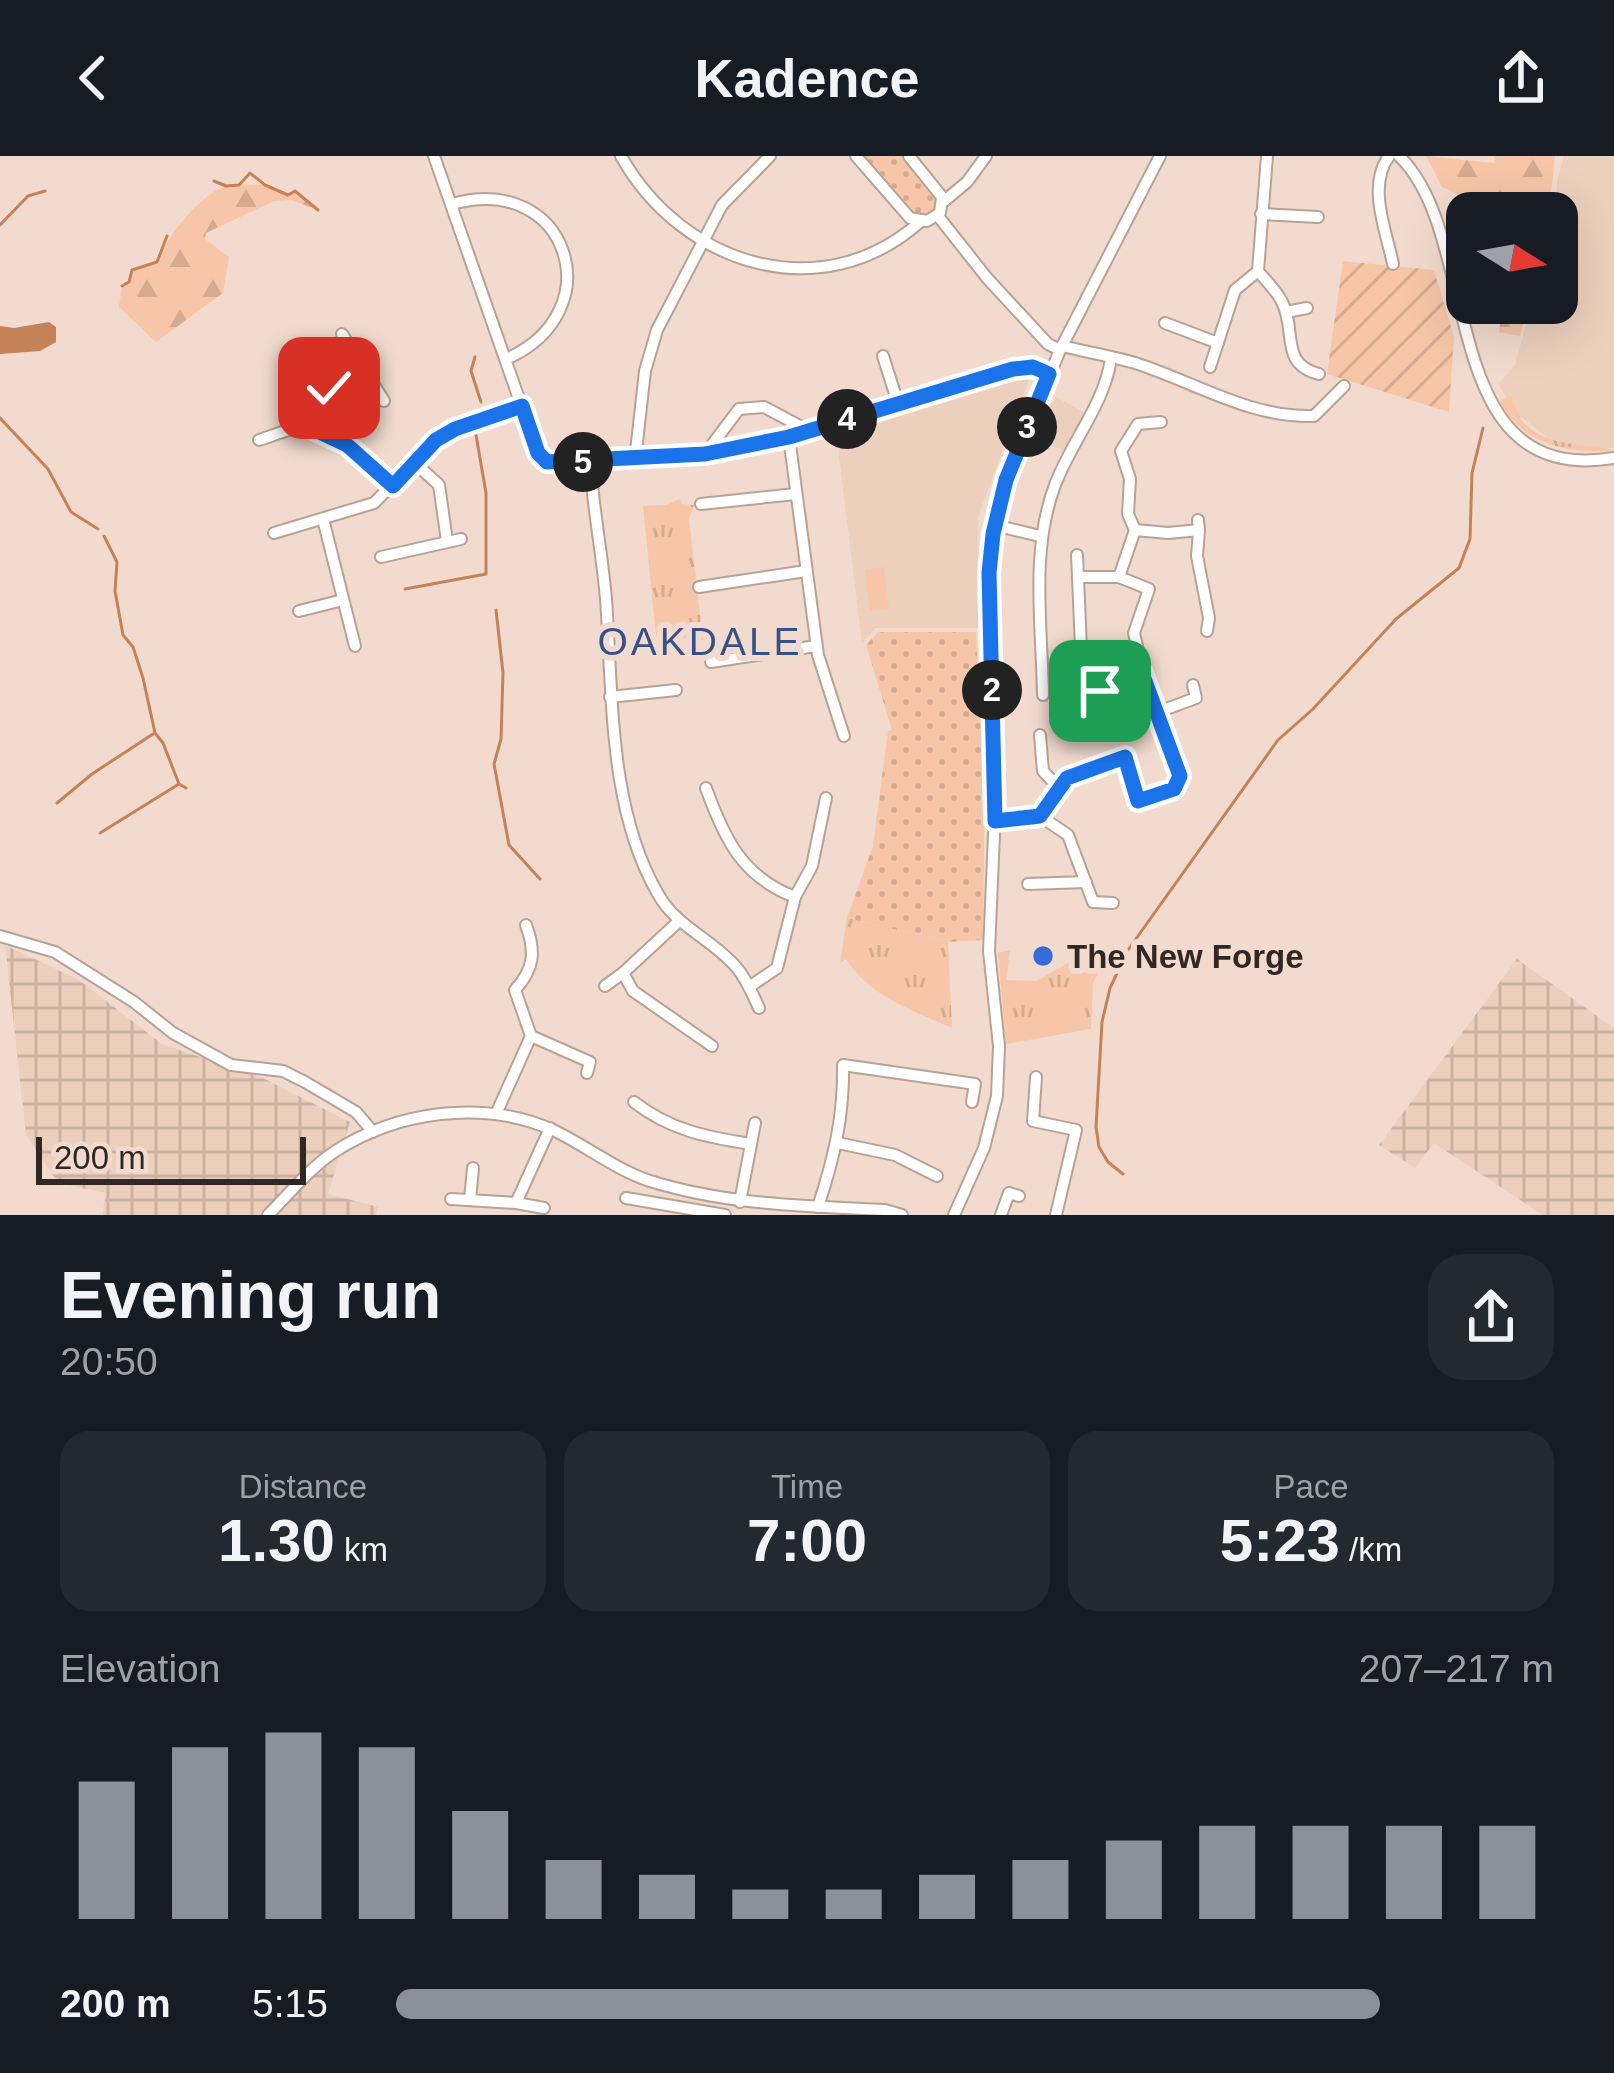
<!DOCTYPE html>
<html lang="en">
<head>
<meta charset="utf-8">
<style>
  :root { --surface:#171b24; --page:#242831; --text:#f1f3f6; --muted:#9ea1a6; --accent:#8c9099 }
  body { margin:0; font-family:Arial,sans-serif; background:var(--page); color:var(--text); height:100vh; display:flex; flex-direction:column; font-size:45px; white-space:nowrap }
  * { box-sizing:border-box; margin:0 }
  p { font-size:39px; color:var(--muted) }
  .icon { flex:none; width:66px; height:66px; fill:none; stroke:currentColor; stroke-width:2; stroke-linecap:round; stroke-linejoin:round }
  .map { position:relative; height:1059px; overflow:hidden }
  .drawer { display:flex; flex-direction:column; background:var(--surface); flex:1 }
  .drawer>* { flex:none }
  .needle { width:78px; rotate:101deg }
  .tools { position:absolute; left:1446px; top:36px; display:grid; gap:24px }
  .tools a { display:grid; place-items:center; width:132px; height:132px; border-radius:24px; background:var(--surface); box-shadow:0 12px 48px #0002; font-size:60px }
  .scale { position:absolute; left:36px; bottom:30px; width:270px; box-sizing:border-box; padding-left:12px; border:6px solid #312823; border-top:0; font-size:33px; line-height:42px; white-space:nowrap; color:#312823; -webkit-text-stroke:9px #f2dbce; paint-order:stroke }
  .pin { position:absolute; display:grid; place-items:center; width:102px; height:102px; color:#fff; margin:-51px; border-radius:24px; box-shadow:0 6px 18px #0006 }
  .km { position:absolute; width:60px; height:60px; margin:-30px; border-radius:50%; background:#222; color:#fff; font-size:33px; line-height:60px; text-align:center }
  .round { display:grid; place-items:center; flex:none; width:126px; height:126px; border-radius:36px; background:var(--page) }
  .head { display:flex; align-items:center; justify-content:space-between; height:204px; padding:0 60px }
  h1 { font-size:66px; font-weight:600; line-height:90px }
  .figures { display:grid; grid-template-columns:repeat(3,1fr); gap:18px; height:204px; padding:12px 60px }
  .figures div { display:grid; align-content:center; border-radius:30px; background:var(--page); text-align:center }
  .figures b { font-size:60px; font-weight:600 }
  .figures small { font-size:33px; font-weight:400 }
  .figures p { font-size:33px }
  .chart { height:336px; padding:24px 60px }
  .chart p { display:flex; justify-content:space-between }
  .chart svg { width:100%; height:216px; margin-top:12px; stroke:var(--accent); stroke-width:6 }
  ul { padding:0 60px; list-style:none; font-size:39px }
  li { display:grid; grid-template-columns:192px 144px 1fr; align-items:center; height:90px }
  li i { height:30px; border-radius:15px; background:var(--accent) }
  header { display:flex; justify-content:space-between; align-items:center; height:156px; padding:0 60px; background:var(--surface); font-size:54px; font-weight:600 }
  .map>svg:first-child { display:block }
  .built { fill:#edcfbd }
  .industrial { fill:url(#industrial-grid) }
  .grass { fill:url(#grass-tufts) }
  .forest { fill:url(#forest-firs) }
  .park { fill:url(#park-dots) }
  .garden { fill:url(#garden-furrows) }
  .pitch { fill:#f7c6a8 }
  .water { fill:#c58257 }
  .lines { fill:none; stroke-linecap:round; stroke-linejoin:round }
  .stream { stroke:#c58257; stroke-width:3 }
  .minor-casing { stroke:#b7a295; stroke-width:14 }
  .minor { stroke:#fff; stroke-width:10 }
  .route-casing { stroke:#fff; stroke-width:24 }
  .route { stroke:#1a73e8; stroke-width:15 }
  .poi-dot { fill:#376bda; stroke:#f2dbce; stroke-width:4.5 }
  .labels { text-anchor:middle; stroke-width:12; stroke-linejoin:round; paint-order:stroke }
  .poi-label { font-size:33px; font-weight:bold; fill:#312823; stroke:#f2dbce; text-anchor:start }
  .quarter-label { font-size:39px; letter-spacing:3px; fill:#35518a; stroke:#f2dbce }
</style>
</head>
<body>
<header><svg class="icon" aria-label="back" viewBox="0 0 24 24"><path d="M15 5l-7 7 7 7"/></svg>Kadence<svg class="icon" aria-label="share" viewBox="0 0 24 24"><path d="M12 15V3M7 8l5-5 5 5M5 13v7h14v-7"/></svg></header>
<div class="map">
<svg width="1614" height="1059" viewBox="0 0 1614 1059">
  <defs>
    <pattern id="industrial-grid" width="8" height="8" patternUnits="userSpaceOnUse" patternTransform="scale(3)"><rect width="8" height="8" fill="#edcfbd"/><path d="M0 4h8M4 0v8" fill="none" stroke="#ccb2a2"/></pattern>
    <pattern id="grass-tufts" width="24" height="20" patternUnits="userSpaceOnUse" patternTransform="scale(3)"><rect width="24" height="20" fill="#f7c6a8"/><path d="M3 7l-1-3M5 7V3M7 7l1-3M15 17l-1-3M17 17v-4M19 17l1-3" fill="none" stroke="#d4aa90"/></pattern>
    <pattern id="forest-firs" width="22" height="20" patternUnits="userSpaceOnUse" patternTransform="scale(3)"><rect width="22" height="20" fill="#f7c6a8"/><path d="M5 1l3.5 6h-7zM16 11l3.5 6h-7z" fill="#d4aa90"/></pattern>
    <pattern id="park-dots" width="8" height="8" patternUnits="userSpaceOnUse" patternTransform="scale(3)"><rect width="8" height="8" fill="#f7c6a8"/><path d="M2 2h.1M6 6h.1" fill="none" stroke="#d4aa90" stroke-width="1.8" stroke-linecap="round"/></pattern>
    <pattern id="garden-furrows" width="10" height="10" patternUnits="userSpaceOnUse" patternTransform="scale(3)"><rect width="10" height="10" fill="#f7c6a8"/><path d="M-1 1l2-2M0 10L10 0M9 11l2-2" fill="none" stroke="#d4aa90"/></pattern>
  </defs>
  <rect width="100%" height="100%" fill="#f2dbce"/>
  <g class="built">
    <path d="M1564,0H1614V292H1579L1549,283L1516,257L1498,228L1515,209L1532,147H1557L1556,57L1557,25Z"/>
    <path d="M1021,219L1030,221L978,361L980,472H875L862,487L839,300L840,272L855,275L988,231L996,223Z"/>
    <path d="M1056,241L1087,258L1068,295L1030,284Z"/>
  </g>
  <g class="industrial">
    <path d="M5,789L79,824L162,888L263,922L350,966L328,1038L378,1051L377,1059H102L106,1037L58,1027L26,979Z"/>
    <path d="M1517,803L1614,872V1059H1543L1434,987L1415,1012L1379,989Z"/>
  </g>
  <g class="grass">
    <path d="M1508,240L1512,241C1524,295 1579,285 1614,294C1573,300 1518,287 1500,245Z"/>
    <path d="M680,343L681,348L694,349L689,363L703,484L656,480L643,350L666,349Z"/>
    <path d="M847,762L948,786L952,872C912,854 870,841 846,803L840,807Z"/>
    <path d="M1113,788L1093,827L1091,873L1006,888L998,797L1010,794L1006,824L1037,825L1081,799Z"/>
  </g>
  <g class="forest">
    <path d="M1426,0L1495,7L1494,0H1555L1549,57H1475L1455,37L1442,31Z"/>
    <path d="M265,29L287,39L295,35L318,54L291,44L274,45L206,77L205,83L229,101L223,137L156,186L119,151L122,130L129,126L132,114L157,106C167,81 199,38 227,30C239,27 253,29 265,29Z"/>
    <path d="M1503,147H1528L1520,180L1499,176Z"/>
  </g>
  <g class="park">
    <path d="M862,0H904L935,36V54L925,61L910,56Z"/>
    <path d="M878,476H976L979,545L986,549L983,784L948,786L847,762L873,690L888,575L892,574L866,489Z"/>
  </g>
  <path class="garden" d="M1343,105L1434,114L1454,181L1449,256L1327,218Z"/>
  <path class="pitch" d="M884,411L889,453L870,455L865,414Z"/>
  <path class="water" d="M49,166L56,171V186L40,195L0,198V170L14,172Z"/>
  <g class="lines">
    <g class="stream">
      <path d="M214,25L226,30L239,29L250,17L265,29L288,39L295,35L318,54"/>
      <path d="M0,69L28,40L45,35"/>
      <path d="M122,130L129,126L132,114L157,106L167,80"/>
      <path d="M475,201L471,215L481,246"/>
      <path d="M0,262L48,313L71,356L98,373"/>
      <path d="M104,380L117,406L115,435L123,479L133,491L143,522L155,577L163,587L179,628L186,632"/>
      <path d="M405,433L486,418V337L476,279"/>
      <path d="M496,454L503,517L501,583L494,608L509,689L540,723"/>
      <path d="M57,647L92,618L153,578"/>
      <path d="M100,677L179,628"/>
      <path d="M1123,1018L1108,1006L1099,991L1096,971L1102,866L1110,832L1128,794L1278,584L1313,553L1396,463L1459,412L1470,383L1472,317L1483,272"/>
    </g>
    <g class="minor-casing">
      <g id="minor">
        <path d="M434,0L538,297L547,306L705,298L789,281L1013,213L1033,211L1050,218"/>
        <path d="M621,0C682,109 822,154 921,65"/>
        <path d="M856,0L910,62L927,65L940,57L942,41L909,0"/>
        <path d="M1389,0C1367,30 1386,74 1393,108"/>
        <path d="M1399,0C1485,82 1433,332 1614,302"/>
        <path d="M943,46L967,26L986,0"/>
        <path d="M452,48C568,15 614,156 506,203"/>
        <path d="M1261,58L1318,61"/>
        <path d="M938,60L987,122L1048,188L1060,194"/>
        <path d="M1258,115C1266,125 1277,135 1282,146C1297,175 1279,208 1319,218"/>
        <path d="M1286,156L1307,152"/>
        <path d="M1165,167L1218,187"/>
        <path d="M342,178L384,245"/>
        <path d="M1062,190C1086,196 1112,200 1135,207C1195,226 1249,262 1314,260L1344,230"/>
        <path d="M883,200L898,247"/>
        <path d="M1210,211L1235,134L1258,115L1267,0"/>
        <path d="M309,271L319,242L364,212"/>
        <path d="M789,281L818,499L844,580"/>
        <path d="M259,284C273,280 291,271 306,271C339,272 370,309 393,330"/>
        <path d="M705,298L739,253L764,251L809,275"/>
        <path d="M635,304L645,215L657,174L722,49L770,0"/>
        <path d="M590,306C593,352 602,397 606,443C613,538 608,652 658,738C677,772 713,783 737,812C747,824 753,839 759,852"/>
        <path d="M415,307L439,329L447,385"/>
        <path d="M701,348L796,338"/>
        <path d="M323,363L355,490"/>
        <path d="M994,369L1040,380"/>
        <path d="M1135,374L1128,358L1130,323L1121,295L1138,268L1161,266"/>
        <path d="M1135,374L1168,377L1199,374L1198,364"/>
        <path d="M1199,374L1197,400L1209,462L1207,475"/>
        <path d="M274,377L374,347L436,284L455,273L522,250"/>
        <path d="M1077,399L1078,421"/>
        <path d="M381,401L461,383"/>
        <path d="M699,431L806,415"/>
        <path d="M299,455L343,444"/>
        <path d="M1081,493L1078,421H1119"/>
        <path d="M711,506L816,490"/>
        <path d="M1043,539C1042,470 1030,395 1055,329C1071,286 1104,249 1111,203"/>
        <path d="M610,541L676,534"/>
        <path d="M1078,544L1143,517"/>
        <path d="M1158,556L1196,542L1193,529"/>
        <path d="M1040,579L1043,615L1059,632"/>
        <path d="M706,632C724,682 742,721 795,741"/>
        <path d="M1040,660L1068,679L1093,746L1113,747"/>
        <path d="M995,665L1040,660L1067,623L1125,601L1138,645L1174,633L1180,620L1143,517L1134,477L1149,433L1119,421L1135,374"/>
        <path d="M1028,728L1086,726"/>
        <path d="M678,766L623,817L633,835L712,890"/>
        <path d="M0,780L55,796L134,846L173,877L231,909L283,915L305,926L356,956L373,976"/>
        <path d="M605,830L623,817"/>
        <path d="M749,831L777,812L795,741L812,710L826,642"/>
        <path d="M531,880L590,906L587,917"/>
        <path d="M1036,921L1033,965L1076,974L1056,1059"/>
        <path d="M634,946C670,974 706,981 751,988"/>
        <path d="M496,958L531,880L515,834C534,813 536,796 526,769"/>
        <path d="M838,987L895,999L937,1020"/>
        <path d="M626,1042L725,1059"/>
        <path d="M451,1043L516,1047L550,972"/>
        <path d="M470,1044L473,1012"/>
        <path d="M740,1046L755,967"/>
        <path d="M516,1047L544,1052"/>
        <path d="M818,1051C834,1002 844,960 843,909L975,928L972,946"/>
        <path d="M268,1059C289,1038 310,1012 334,996C397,955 483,943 553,974C585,989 616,1014 650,1025C727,1049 805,1050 885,1054L902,1059"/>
        <path d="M954,1059L984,992L997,940L999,890L989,795L996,632L989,417L993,378L1006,324L1060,194L1160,0"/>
        <path d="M1001,1059L1009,1037L1019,1040"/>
      </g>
    </g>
    <use href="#minor" class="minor"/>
  </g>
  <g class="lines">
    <g class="route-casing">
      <path id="route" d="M329,232L319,242L309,271L347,289L393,330L436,284L455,273L522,250L538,297L547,306L705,298L789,281L1013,213L1033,211L1049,218L1006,324L993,378L989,417L995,665L1040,660L1067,622L1125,601L1138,645L1174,633L1180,620L1142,517L1100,535"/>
    </g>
    <use href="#route" class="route"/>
  </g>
  <circle class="poi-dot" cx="1043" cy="800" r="12"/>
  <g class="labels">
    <g class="poi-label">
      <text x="1067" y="812">The New Forge</text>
    </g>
    <g class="quarter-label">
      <text x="700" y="499">OAKDALE</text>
    </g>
  </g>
</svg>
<div class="tools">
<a><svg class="needle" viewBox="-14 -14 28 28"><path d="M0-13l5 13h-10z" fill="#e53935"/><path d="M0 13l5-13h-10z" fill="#9ea1a6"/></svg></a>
</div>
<div class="scale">200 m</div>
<div class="pin" style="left:1100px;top:535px;background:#1e9e55"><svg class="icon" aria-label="arrive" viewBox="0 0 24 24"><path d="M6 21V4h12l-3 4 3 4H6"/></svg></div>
<div class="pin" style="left:329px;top:232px;background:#d93025"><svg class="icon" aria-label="check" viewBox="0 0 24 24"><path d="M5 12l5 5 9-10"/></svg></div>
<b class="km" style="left:992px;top:534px">2</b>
<b class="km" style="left:1027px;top:271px">3</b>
<b class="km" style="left:847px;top:263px">4</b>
<b class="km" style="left:583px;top:306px">5</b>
</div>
<section class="drawer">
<div class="head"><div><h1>Evening run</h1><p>20:50</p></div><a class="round"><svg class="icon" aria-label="share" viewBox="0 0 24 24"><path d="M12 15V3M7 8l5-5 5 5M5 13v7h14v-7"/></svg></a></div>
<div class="figures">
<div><p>Distance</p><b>1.30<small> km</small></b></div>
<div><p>Time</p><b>7:00</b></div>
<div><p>Pace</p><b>5:23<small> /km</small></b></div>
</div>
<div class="chart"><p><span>Elevation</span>207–217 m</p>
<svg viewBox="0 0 160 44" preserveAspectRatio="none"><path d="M5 44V16M15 44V9M25 44V6M35 44V9M45 44V22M55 44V32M65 44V35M75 44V38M85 44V38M95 44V35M105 44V32M115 44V28M125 44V25M135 44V25M145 44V25M155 44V25"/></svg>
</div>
<ul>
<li><b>200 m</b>5:15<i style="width:85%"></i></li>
</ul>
</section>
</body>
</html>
